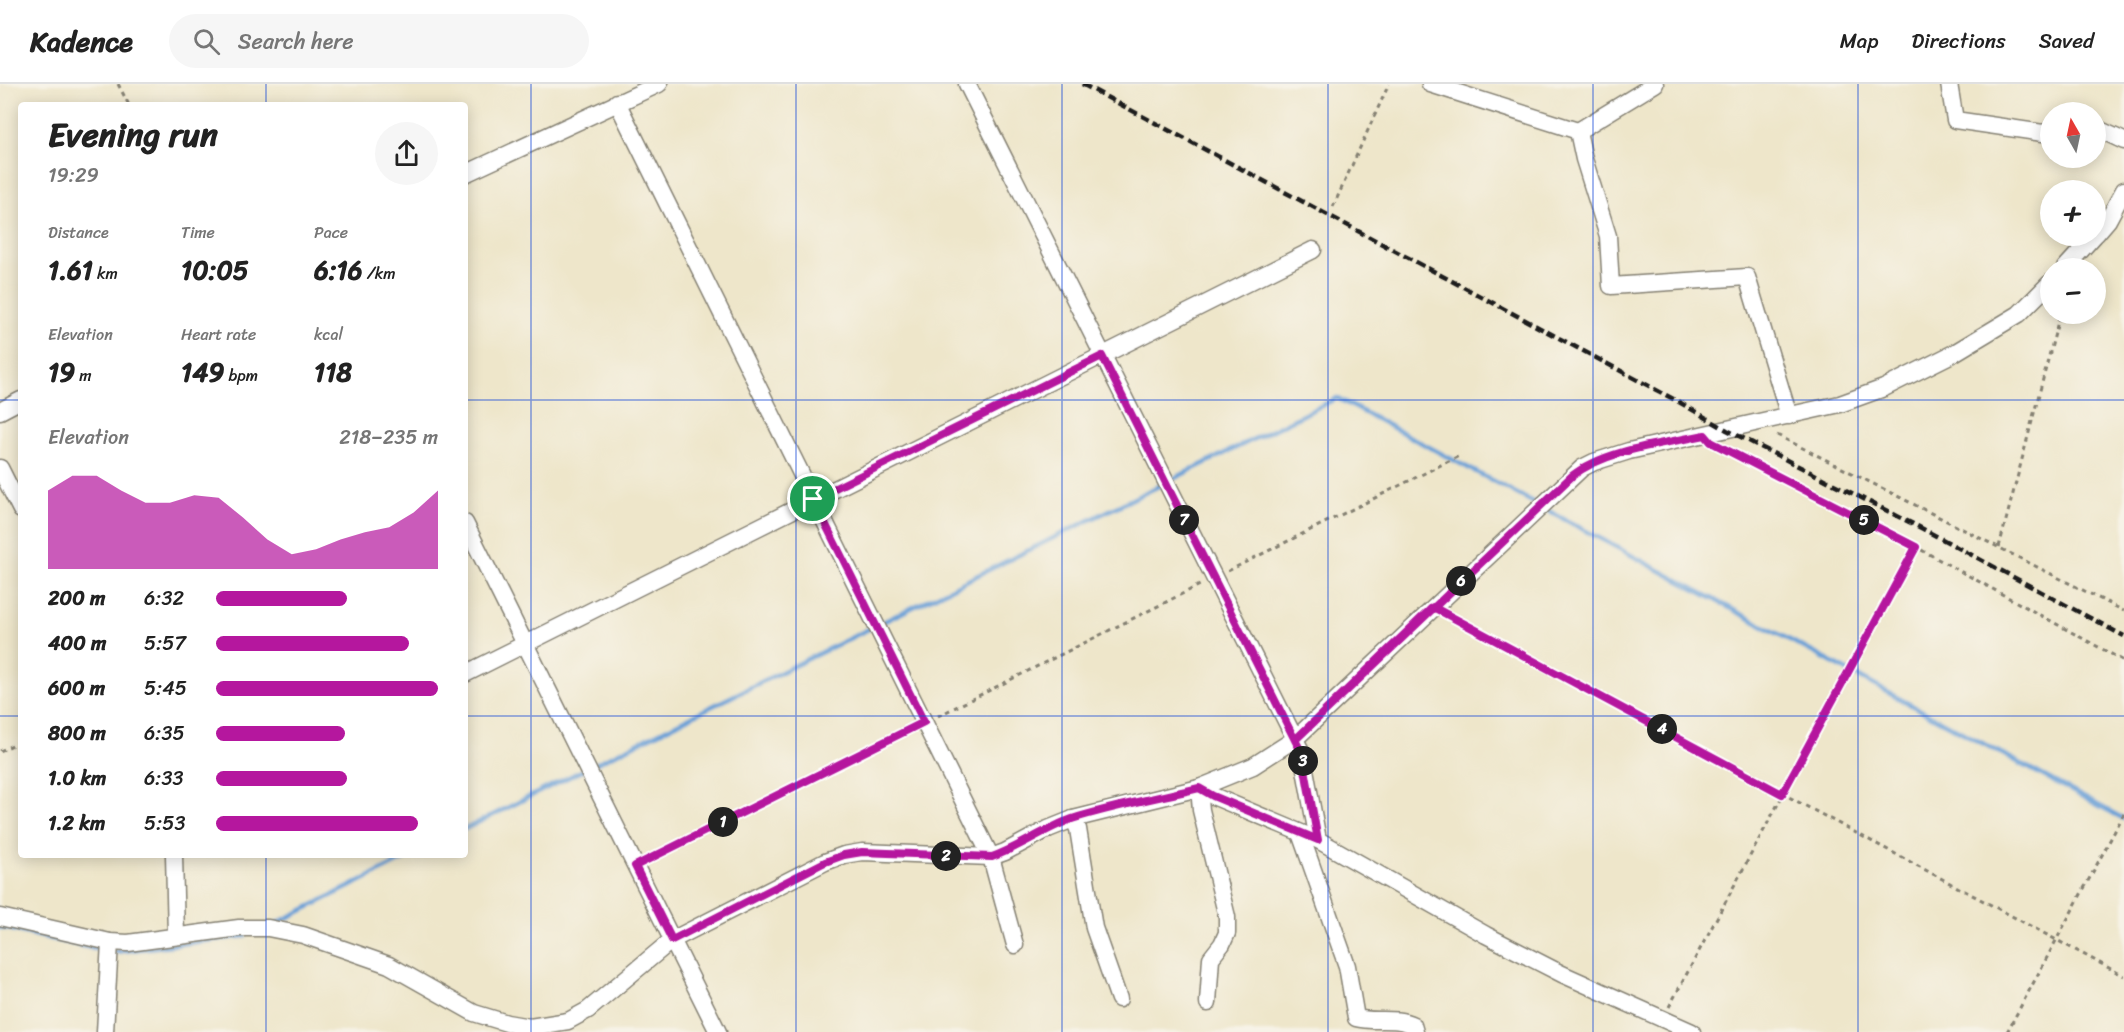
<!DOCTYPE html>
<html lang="en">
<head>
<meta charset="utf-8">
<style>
  :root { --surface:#fff; --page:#f6f6f6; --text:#222; --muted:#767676; --line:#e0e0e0; --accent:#b5179e }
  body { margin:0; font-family:Sriracha,sans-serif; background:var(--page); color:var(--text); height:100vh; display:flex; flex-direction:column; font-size:22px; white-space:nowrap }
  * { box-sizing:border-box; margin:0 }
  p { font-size:20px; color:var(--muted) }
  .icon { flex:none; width:33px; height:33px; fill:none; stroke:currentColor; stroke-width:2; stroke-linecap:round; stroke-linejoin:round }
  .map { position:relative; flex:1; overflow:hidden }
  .panel { position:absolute; left:18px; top:18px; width:450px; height:756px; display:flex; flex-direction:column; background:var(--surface); border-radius:6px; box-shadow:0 3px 15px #0003 }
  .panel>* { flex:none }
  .needle { width:39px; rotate:351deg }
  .buttons { position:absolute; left:2040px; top:18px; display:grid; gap:12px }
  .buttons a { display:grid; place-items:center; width:66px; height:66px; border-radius:50%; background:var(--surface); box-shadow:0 3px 15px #0003; font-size:30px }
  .pin { position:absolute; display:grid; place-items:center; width:51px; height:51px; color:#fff; margin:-26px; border:3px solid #fff; border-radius:50%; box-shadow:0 2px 6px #0007 }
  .km { position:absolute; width:30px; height:30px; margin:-15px; border-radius:50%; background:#222; color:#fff; font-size:16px; line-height:30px; text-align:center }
  .round { display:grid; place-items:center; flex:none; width:63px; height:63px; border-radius:32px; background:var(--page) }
  .overview { display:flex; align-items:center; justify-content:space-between; height:102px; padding:0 30px }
  h1 { font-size:33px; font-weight:700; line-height:45px }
  .metrics { display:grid; grid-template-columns:repeat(3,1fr); gap:9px; height:102px; padding:6px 30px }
  .metrics div { display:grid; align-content:center }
  .metrics b { font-size:26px; font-weight:700 }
  .metrics small { font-size:16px; font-weight:400 }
  .metrics p { font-size:16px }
  .chart { height:168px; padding:12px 30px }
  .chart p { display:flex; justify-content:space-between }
  .chart svg { width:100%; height:108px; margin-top:6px; fill:var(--accent); opacity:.7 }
  ul { padding:0 30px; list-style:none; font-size:20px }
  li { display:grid; grid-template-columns:96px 72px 1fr; align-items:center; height:45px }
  li i { height:15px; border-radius:8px; background:var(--accent) }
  header { display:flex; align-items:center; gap:36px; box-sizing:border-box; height:84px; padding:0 30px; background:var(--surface); border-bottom:2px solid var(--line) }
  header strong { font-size:28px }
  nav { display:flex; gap:33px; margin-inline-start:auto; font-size:21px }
  .search { width:420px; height:54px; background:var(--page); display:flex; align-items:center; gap:15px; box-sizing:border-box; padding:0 21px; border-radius:33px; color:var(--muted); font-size:22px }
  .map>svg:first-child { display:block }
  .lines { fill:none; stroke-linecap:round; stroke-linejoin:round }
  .stream { stroke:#6aa0d7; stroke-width:4.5 }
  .minor-casing { stroke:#858173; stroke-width:19 }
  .path { stroke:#858173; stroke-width:3; stroke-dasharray:4.5 4.5; stroke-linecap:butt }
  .minor { stroke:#fff; stroke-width:16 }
  .rail { stroke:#1c1c1c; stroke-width:4.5; stroke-dasharray:9 4.5; stroke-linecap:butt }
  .route-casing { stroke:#fff; stroke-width:12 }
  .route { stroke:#b5179e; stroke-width:8 }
  .grid { fill:none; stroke:#1d4ed8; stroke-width:1.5; stroke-opacity:0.55 }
</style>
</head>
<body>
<header>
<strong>Kadence</strong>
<div class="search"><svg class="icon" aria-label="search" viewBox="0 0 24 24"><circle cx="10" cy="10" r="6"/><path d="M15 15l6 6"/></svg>Search here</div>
<nav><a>Map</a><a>Directions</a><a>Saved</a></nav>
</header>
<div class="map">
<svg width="2124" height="948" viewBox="0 0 2124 948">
  <rect width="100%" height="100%" fill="#f7f3e8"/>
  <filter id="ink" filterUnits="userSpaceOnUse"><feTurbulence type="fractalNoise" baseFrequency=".0167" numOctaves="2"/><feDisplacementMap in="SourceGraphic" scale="12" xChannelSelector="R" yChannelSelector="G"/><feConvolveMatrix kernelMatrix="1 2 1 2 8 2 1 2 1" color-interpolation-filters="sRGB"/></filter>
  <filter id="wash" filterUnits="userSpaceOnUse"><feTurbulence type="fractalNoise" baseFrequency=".008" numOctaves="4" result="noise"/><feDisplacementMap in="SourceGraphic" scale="24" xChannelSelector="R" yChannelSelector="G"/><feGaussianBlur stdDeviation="1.35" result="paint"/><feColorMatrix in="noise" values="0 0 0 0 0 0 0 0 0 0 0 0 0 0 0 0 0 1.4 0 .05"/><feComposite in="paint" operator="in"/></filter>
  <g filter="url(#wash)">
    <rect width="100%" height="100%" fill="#eee6ca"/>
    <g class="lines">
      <g class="stream">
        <path d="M1545,425L2124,735"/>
        <path d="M591,682L1337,314L1538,421"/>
        <path d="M465,745L583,686"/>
        <path d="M275,840L413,771"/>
        <path d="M0,843L105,867"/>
        <path d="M114,868L245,852"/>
      </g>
    </g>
  </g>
  <g filter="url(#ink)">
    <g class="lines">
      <g class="minor-casing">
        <g id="minor">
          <path d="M967,0L1302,669L1318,756"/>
          <path d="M1430,0L1578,47"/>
          <path d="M1655,0L1578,47L1584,75L1608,152L1611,202L1747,193L1789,332"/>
          <path d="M1949,0L1955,36L2043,49L2050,47"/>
          <path d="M617,18L991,773L1015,861"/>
          <path d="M2096,44L2124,57"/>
          <path d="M465,90L659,0"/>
          <path d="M2096,150L2108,136L2124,106"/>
          <path d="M2065,184L2094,152"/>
          <path d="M0,327L21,316"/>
          <path d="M0,384L21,426"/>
          <path d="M465,439L718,948"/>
          <path d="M465,590L1313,166"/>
          <path d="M1199,704L1213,712L1318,756L1486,851L1562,890L1692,948"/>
          <path d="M1199,704L1201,726L1227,833V849L1222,860L1211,874L1208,919"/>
          <path d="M1073,735L1078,745L1094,844L1119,915"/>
          <path d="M1300,749L1347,882L1356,934C1375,939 1395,932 1413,941L1415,948"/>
          <path d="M174,771L176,852"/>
          <path d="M0,833L110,858L128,859L239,844H268L303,851L389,881L474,929L507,939L530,943L568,937L588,926L672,856L825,778L844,771L862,768L991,773L1005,768L1048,745L1073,735L1199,704L1253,682L1295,655L1582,384L1594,378L1629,367L1840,320L1884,304L1954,269L2019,230L2050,199"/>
          <path d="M105,948L110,858"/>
        </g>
      </g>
      <g class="path">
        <path d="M118,0L129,21"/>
        <path d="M1333,123L1389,0"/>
        <path d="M1777,351L2124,527"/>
        <path d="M1721,363L1916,463L2124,577"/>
        <path d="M1999,463L2060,230"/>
        <path d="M1228,487L1459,372"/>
        <path d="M1448,531L2124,892"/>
        <path d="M938,632L1200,501"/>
        <path d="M0,667L21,657"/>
        <path d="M650,775L910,645"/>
        <path d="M1669,923L1916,463"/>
        <path d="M2007,948L2124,730"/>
      </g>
      <use href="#minor" class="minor"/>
      <path class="rail" d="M1082,0L1679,318L1727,346L1923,445L2124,552"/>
    </g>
  </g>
  <g class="lines" filter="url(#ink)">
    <g class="route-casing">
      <path id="route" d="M813,415L924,638L635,782L672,856L825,778L844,771L862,768L992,773C1020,763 1044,745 1072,735C1113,722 1157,714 1199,704L1213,712L1318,756L1302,669L1295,656L1433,523L1782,710L1916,463L1711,358L1705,351C1663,360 1606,365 1572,392L1295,656L1102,272L813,415"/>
    </g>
    <use href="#route" class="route"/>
  </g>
  <path class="grid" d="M266,0V21M531,0V948M796,0V948M1062,0V948M1328,0V948M1593,0V948M1858,0V948M0,316H21M465,316H2124M0,632H21M465,632H2124M266,771V948"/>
</svg>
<div class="buttons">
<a><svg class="needle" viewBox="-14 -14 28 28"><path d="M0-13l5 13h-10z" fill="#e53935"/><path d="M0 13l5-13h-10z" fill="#767676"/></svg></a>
<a>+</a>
<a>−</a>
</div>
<div class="pin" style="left:813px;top:415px;background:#1e9e55"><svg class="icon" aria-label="arrive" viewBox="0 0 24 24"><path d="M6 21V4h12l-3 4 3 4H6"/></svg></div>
<b class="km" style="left:723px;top:738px">1</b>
<b class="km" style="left:946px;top:772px">2</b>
<b class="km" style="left:1303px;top:677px">3</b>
<b class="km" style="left:1662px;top:645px">4</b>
<b class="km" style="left:1864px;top:436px">5</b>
<b class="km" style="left:1461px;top:497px">6</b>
<b class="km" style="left:1184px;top:436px">7</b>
<section class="panel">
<div class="overview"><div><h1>Evening run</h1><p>19:29</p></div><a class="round"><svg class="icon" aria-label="share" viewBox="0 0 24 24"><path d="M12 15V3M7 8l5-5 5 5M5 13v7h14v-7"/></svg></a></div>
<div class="metrics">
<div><p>Distance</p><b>1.61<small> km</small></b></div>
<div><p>Time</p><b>10:05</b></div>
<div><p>Pace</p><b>6:16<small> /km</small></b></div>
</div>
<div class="metrics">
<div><p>Elevation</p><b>19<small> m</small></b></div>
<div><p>Heart rate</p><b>149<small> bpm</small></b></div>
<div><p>kcal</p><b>118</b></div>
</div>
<div class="chart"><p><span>Elevation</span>218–235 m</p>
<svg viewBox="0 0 160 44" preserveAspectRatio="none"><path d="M0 44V12L10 6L20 6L30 12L40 17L50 17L60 14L70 15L80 23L90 32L100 38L110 36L120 32L130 29L140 27L150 21L160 12V44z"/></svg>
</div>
<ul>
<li><b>200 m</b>6:32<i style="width:59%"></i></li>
<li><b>400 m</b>5:57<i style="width:87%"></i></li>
<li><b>600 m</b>5:45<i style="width:100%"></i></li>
<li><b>800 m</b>6:35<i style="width:58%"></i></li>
<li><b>1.0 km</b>6:33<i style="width:59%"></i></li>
<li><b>1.2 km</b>5:53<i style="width:91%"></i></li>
</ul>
</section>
</div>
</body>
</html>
